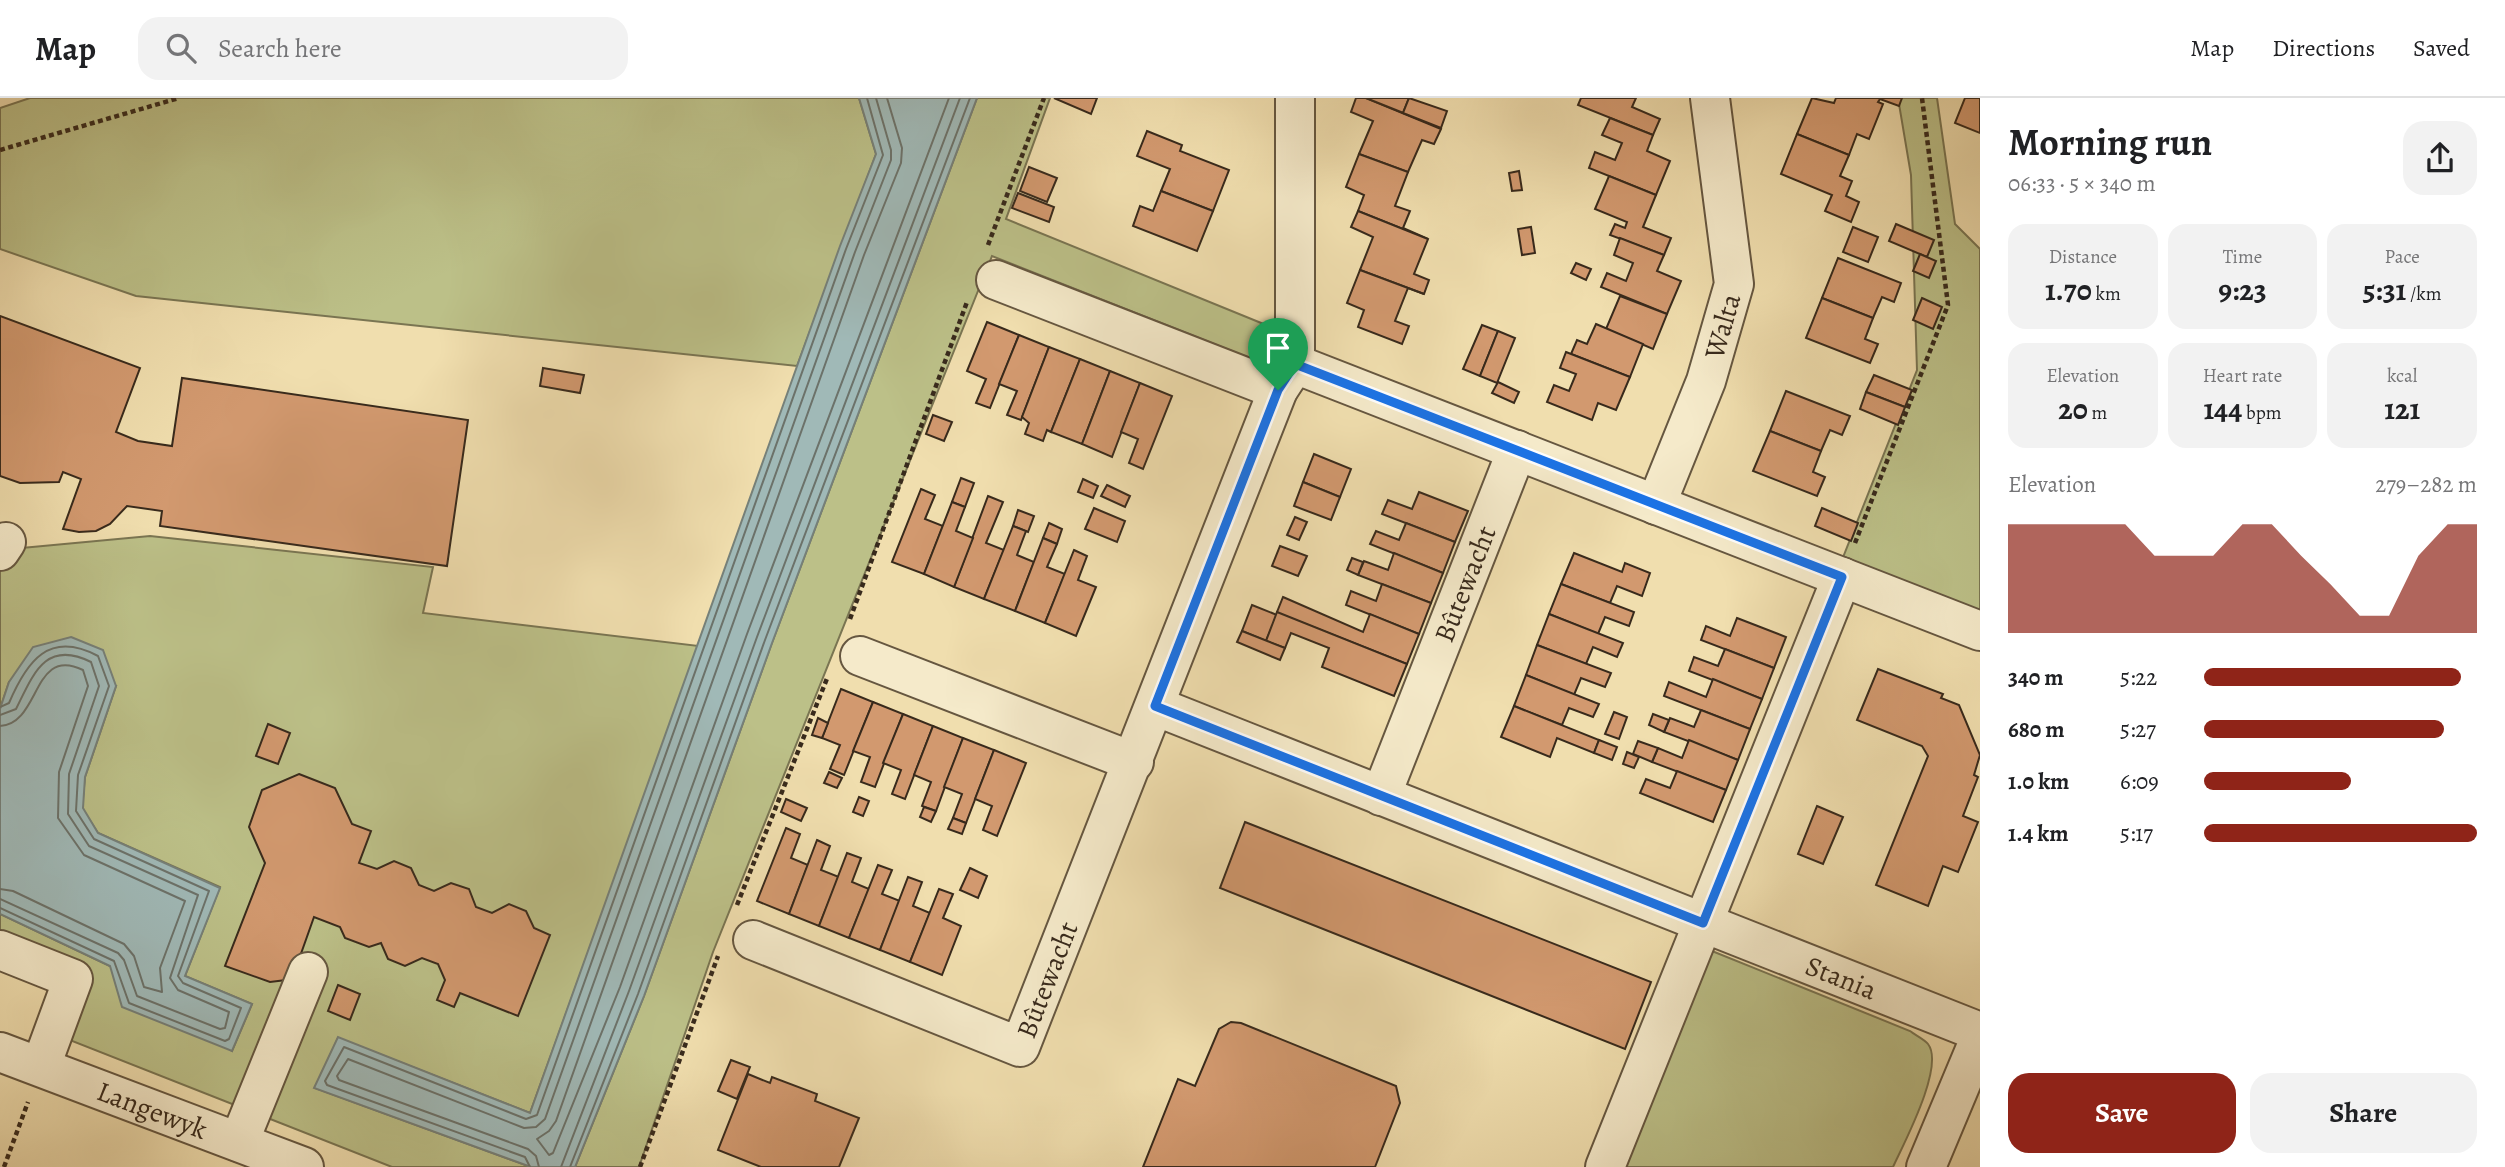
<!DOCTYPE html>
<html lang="en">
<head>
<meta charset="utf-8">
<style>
  :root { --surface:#fff; --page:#f2f2f2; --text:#202124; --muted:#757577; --line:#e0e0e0; --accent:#8f2418 }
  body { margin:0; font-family:Alegreya,serif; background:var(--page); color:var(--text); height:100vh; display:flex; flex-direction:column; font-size:26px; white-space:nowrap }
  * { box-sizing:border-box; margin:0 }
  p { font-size:23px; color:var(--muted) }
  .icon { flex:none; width:38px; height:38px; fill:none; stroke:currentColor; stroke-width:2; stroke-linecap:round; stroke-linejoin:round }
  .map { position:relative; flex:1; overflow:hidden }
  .details { display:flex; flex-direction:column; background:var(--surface); width:525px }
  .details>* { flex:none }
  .pin { position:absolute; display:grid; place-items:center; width:60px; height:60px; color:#fff; margin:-72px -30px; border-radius:50% 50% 50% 0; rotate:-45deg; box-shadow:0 0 7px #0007 }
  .pin .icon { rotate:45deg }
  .round { display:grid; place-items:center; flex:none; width:74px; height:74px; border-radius:21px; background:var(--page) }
  .headline { display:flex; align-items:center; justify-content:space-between; height:119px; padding:0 28px }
  h1 { font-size:38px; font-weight:700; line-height:52px }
  .figures { display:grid; grid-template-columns:repeat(3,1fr); gap:10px; height:119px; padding:7px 28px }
  .figures div { display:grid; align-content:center; border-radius:18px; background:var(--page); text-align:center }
  .figures b { font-size:30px; font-weight:700 }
  .figures small { font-size:19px; font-weight:400 }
  .figures p { font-size:19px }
  .chart { height:196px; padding:14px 28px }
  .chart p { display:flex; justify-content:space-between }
  .chart svg { width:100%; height:126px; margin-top:7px; fill:var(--accent); opacity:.7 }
  .primary-button { display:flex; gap:14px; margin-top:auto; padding:14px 28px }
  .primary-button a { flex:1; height:80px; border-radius:21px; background:var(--accent); color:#fff; font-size:28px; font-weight:700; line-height:80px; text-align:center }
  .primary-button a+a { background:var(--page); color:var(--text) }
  ul { padding:0 28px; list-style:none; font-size:23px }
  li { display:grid; grid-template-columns:112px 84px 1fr; align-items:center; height:52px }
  li i { height:18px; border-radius:9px; background:var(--accent) }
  header { display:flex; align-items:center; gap:42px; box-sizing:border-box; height:98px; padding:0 35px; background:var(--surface); border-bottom:2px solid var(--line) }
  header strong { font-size:33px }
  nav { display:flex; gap:38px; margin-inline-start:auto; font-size:24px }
  .search { width:490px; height:63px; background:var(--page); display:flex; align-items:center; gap:18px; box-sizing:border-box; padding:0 24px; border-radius:21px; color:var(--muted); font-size:26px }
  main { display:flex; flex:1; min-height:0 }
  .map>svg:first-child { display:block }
  .green { fill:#bcc088; stroke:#7a7552; stroke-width:2 }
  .water { fill:#a0b9b7; stroke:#768079; stroke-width:2 }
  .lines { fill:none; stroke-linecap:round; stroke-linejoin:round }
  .shore { stroke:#6c726a; stroke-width:2 }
  .building { fill:#d2996f; stroke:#382a1c; stroke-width:2 }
  .minor-casing { stroke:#665740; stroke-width:42 }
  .path { stroke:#382a1c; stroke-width:4.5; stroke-dasharray:5 3.5; stroke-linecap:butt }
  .minor { stroke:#f5eaca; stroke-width:38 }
  .route-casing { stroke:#fff; stroke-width:14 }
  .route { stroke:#1a73e8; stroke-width:9 }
  .labels { text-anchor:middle; stroke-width:5; stroke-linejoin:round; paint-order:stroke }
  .street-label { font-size:28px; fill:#382a1c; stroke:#f5eaca }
</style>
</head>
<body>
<header>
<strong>Map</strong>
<div class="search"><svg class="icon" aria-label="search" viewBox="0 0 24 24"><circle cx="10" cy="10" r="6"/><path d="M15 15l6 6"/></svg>Search here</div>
<nav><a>Map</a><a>Directions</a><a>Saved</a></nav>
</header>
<main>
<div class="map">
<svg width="1980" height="1069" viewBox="0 0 1980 1069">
  <rect width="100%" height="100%" fill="#f0deae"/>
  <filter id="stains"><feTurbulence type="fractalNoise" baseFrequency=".00286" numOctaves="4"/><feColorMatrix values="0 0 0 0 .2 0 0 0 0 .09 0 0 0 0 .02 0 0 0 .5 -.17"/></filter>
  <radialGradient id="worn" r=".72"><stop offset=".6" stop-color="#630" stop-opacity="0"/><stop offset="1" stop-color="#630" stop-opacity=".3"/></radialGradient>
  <g class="green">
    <path d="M30,0H859L876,56L797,268L136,198L0,151V10Z"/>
    <path d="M977,0H1050L1006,121L1271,229L1266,259L1252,261L992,158L713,854L639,1069H575L644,898L772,545Z"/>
    <path d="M1898,0H1937L1955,126L1980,151V517L1842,462L1917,272L1911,77Z"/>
    <path d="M150,438L433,469L423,515L699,548L530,1015L338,940L315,990L531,1069H392L62,939L88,875L0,839V816L110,868L232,953L252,906L185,878L220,789L98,735L82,710L85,679L116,588L9,584L0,611V452Z"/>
    <path d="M1707,851L1910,933C1915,937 1924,941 1928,946C1945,968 1904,1045 1893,1069H1621Z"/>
  </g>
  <g class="water">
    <path d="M859,0H977L772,545L644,898L575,1069H531L314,990L338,939L530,1015L840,148L876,56Z"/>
    <path d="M71,539L103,552L116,588L85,679L83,710L98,735L220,790L185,878L252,906L232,953L122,909L110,868L0,816V611L9,584L33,549Z"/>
  </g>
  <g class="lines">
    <g class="shore">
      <path d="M887,0L902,50L901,65L864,157L556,1023L549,1033L537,1041L549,1057L553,1055L620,889L747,536L949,0"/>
      <path d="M0,609L9,605C27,563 49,532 98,558L109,588L78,677L76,713L94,741L209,793L178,878L183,885L241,910L229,941L225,943L129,905L114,863L0,810"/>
      <path d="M0,617L16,611C33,577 45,541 91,564L99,588L69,676L68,716L89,748L198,797L170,880L178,892L229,914L225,930L220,931L137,898L124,862L118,855L0,801"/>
      <path d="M0,628C41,626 32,547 83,572L88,588L59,674L58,720L84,757L185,803L160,870L162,894L144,889L134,858L124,846L13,793L0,791"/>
      <path d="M530,1069L525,1059L327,987L325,983L344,949L526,1021L537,1017L846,151L883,57L867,0"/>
      <path d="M539,1069L536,1058L528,1051L339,982L337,978L348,961L524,1030L536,1029L545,1021L855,154L891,62V52L876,0"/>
      <path d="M561,1069L629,893L757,539L960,0"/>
      <path d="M570,1069L638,896L765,542L970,0"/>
    </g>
  </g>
  <g class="building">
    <path d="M1054,0H1097L1091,16Z"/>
    <path d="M1356,0H1366L1441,31L1434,46L1422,42L1408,74L1359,56L1373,23L1351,14Z"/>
    <path d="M1366,0H1409L1403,15L1441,30Z"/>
    <path d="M1409,0L1447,13L1441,30L1403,15Z"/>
    <path d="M1581,0H1636L1632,9L1660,21L1653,37L1578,7Z"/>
    <path d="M1812,0L1834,5L1836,0H1902L1899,8L1880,1L1878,4L1883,6L1869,41L1857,36L1849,57L1797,36Z"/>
    <path d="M1965,0H1980V35L1955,25Z"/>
    <path d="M1610,20L1653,37L1647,53L1670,63L1656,97L1589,70L1595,54L1615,62L1622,45L1602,37Z"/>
    <path d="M1147,33L1182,47L1180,53L1229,72L1213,113L1161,93L1170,71L1137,58Z"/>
    <path d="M1797,36L1849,57L1840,78L1852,83L1846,98L1859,104L1851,124L1825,113L1832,97L1781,76Z"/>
    <path d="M1359,56L1408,74L1395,108L1410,113L1403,130L1428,141L1358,113L1364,97L1346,89Z"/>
    <path d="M1029,69L1057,80L1047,104L1020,93Z"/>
    <path d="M1519,73L1522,92L1512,93L1509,75Z"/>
    <path d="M1609,78L1656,97L1643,129L1671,140L1664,157L1610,137L1615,126L1625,130L1627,124L1595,111Z"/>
    <path d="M1161,93L1213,113L1197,153L1133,128L1140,108L1153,113Z"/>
    <path d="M1018,95L1054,109L1049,124L1012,110Z"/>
    <path d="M1358,113L1428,141L1414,176L1429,182L1424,196L1360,172L1373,139L1351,129Z"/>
    <path d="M1896,126L1934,142L1927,159L1889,143Z"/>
    <path d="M1531,129L1535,155L1522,157L1518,131Z"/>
    <path d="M1853,129L1878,139L1868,164L1843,154Z"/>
    <path d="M1620,140L1664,157L1657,173L1681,183L1667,216L1601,189L1607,175L1626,183L1633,165L1614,157Z"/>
    <path d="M1920,156L1936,163L1929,180L1913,173Z"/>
    <path d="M1838,160L1901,185L1894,204L1882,199L1873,220L1822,200Z"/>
    <path d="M1576,165L1591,171L1586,182L1571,175Z"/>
    <path d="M1360,172L1424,196L1408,190L1395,223L1409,228L1402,246L1358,229L1364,212L1347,205Z"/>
    <path d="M1620,198L1667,216L1653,251L1606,231Z"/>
    <path d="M1822,200L1873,220L1865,241L1878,246L1870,265L1806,240Z"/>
    <path d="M1922,200L1942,209L1933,231L1913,222Z"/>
    <path d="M0,218L140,270L116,334L138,343L172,348L182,280L468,322L447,468L160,428L162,413L127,408L110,426L96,433L79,434L63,431L81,381L63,374L59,384L20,385L0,378Z"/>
    <path d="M987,224L1019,237L990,310L976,305L986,281L967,273Z"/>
    <path d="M1596,226L1643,246L1630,279L1571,256L1577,242L1587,246Z"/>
    <path d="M1482,227L1498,233L1480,278L1463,271Z"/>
    <path d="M1498,233L1515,240L1497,285L1480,278Z"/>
    <path d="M1019,237L1049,249L1021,322L1007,317L1017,293L999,286Z"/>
    <path d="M1049,249L1080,261L1051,334L1047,332L1043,343L1025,336L1029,325L1022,319Z"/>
    <path d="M1566,254L1630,279L1616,312L1598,305L1592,322L1547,304L1554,287L1569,293L1576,276L1560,270Z"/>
    <path d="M1080,261L1110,273L1082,346L1051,334Z"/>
    <path d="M543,270L584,277L580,295L540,288Z"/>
    <path d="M1110,273L1140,285L1112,359L1082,346Z"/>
    <path d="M1874,277L1912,292L1905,309L1866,294Z"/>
    <path d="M1498,284L1519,294L1514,305L1492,295Z"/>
    <path d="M1140,285L1172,298L1143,371L1129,365L1138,341L1121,334Z"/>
    <path d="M1786,293L1850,318L1842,337L1830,332L1821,353L1770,333Z"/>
    <path d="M1866,294L1905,309L1898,327L1860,311Z"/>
    <path d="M933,317L952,324L944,343L926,336Z"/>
    <path d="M1770,333L1821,353L1813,374L1825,379L1817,398L1753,373Z"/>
    <path d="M1314,356L1351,371L1340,399L1303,384Z"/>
    <path d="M961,380L974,385L965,409L952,404Z"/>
    <path d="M1083,381L1098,388L1093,400L1078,394Z"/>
    <path d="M1303,384L1340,399L1331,422L1294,408Z"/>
    <path d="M1107,387L1130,398L1125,409L1101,398Z"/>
    <path d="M921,391L935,397L925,421L943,428L924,476L892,464Z"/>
    <path d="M1419,394L1468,413L1455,444L1382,416L1388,402L1412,411Z"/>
    <path d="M988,398L1003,404L986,445L1004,452L984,501L954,489Z"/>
    <path d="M952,404L965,409L956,433L973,440L954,489L924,476Z"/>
    <path d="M1094,410L1125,423L1117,444L1085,431Z"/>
    <path d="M1822,410L1858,425L1851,443L1815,428Z"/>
    <path d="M1018,412L1034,418L1028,434L1013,428Z"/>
    <path d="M1295,419L1307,424L1299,442L1287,437Z"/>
    <path d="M1049,425L1062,431L1057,446L1043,440Z"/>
    <path d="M1406,425L1455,444L1443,475L1370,446L1376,433L1399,442Z"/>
    <path d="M1013,428L1026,433L1017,457L1034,464L1015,513L984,501Z"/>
    <path d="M1043,440L1057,446L1047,469L1065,476L1045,525L1015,513Z"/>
    <path d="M1280,448L1307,458L1298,478L1272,468Z"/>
    <path d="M1074,452L1087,458L1078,482L1096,489L1076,538L1045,525Z"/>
    <path d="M1394,455L1443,475L1431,505L1358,477L1364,463L1388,472Z"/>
    <path d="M1574,455L1622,474L1625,465L1650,475L1642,498L1617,488L1610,505L1561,486Z"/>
    <path d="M1352,460L1363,464L1358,477L1347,472Z"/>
    <path d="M1382,486L1431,505L1419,536L1346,507L1351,493L1376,503Z"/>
    <path d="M1561,486L1634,514L1629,528L1605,519L1598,536L1549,516Z"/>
    <path d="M1283,499L1363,534L1370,516L1419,536L1407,566L1280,516L1277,514Z"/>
    <path d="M1252,507L1277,517L1266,543L1242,533Z"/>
    <path d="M1277,514L1407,566L1394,598L1322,569L1329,550L1291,535L1285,550L1266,543Z"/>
    <path d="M1549,516L1623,545L1617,559L1593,549L1586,566L1537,547Z"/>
    <path d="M1737,520L1786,539L1774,570L1701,542L1706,528L1730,538Z"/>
    <path d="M1242,533L1285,550L1280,562L1237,544Z"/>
    <path d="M1537,547L1611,575L1605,589L1581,580L1574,597L1526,577Z"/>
    <path d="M1725,551L1774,570L1762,601L1689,573L1694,559L1718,568Z"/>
    <path d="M1878,571L1943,596L1941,600L1959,607L1980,657L1974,677L1978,679L1963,718L1978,724L1958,774L1943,768L1928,808L1876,787L1928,658L1922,648L1857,622Z"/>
    <path d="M1526,577L1599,606L1593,619L1569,610L1562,627L1514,608Z"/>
    <path d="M1713,581L1762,601L1750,631L1664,598L1669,584L1706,599Z"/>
    <path d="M841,591L873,604L844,677L830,671L840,647L822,640Z"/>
    <path d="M873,604L903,616L875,689L861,684L870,659L853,653Z"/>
    <path d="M1514,608L1599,642L1594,655L1557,640L1550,659L1501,639Z"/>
    <path d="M1701,612L1750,631L1738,662L1664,634L1670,620L1694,629Z"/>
    <path d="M1614,614L1627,619L1619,641L1605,636Z"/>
    <path d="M903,616L933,628L905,701L892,696L901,672L883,665Z"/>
    <path d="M1653,616L1669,622L1664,634L1649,627Z"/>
    <path d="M818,620L828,625L822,640L812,637Z"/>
    <path d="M268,626L290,635L278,666L256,658Z"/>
    <path d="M933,628L963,640L936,713L922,708L931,684L914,677Z"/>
    <path d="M963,640L994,652L966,725L953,720L962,696L944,689Z"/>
    <path d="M1599,642L1617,649L1612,662L1594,655Z"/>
    <path d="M1689,642L1738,662L1726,692L1652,664L1658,650L1682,660Z"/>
    <path d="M1638,643L1658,650L1652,664L1633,656Z"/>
    <path d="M994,652L1026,665L997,738L983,732L992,708L975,701Z"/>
    <path d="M1627,654L1639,659L1634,670L1623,666Z"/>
    <path d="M1677,673L1726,692L1713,724L1640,695L1646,681L1670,690Z"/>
    <path d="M829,674L842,680L837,690L824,685Z"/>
    <path d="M299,676L335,690L352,726L371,733L359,765L377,771L394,763L411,770L419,787L434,793L451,785L469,791L476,809L492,815L509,806L526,813L534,830L550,837L518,918L460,895L454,909L437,902L445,882L438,866L422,860L405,868L388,861L381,845L369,849L345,840L340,829L314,819L298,864L286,882L270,884L225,868L265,765L249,729L262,692Z"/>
    <path d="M859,699L869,703L863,718L853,714Z"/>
    <path d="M786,701L807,710L801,723L781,714Z"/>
    <path d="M1817,708L1843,719L1823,766L1798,756Z"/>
    <path d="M924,709L936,713L931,724L920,719Z"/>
    <path d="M953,720L966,725L962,736L948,731Z"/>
    <path d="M1245,724L1651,884L1625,951L1220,790Z"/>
    <path d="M786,730L800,736L791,760L808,767L789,816L757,803Z"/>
    <path d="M817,742L830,748L821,772L839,779L819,828L789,816Z"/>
    <path d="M847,755L861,760L852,784L869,791L849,840L819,828Z"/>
    <path d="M878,767L892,772L882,796L900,803L880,852L849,840Z"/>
    <path d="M970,770L987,778L978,800L960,792Z"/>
    <path d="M908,779L922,784L913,808L930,815L910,864L880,852Z"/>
    <path d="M939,791L953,796L943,820L961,828L942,877L910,864Z"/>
    <path d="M338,887L360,896L350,922L328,913Z"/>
    <path d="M1231,924L1241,925L1396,988L1400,1005L1375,1069H1143L1178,981L1195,988L1219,931Z"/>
    <path d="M731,962L750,969L737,1001L718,993Z"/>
    <path d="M748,976L770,985L772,979L817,996L815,1003L859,1020L839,1069H761L718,1052Z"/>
  </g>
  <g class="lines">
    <g class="minor-casing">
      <g id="minor">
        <path d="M996,182L1278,292"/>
        <path d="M1295,266V0"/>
        <path id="s1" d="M1656,407L1706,283L1734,186L1710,0"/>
        <path d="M0,453L6,444"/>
        <path d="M860,558L1134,664"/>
        <path id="s2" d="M1155,608L1980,934"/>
        <path id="s3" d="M1381,698L1517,352"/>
        <path id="s4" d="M753,842L1020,949L1278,292L1295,266L1980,533"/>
        <path d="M0,852L73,881L41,968"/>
        <path id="s5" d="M0,954L304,1069"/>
        <path d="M239,1044L308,874"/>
        <path d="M1605,1069L1842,479"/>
        <path d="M1926,1069L1980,940"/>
      </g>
    </g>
    <g class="path">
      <path d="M0,52L179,0"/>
      <path d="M988,147L1044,0"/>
      <path d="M1855,445L1948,207L1922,0"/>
      <path d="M850,521L967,204"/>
      <path d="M737,807L828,578"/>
      <path d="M4,1069L28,1004"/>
      <path d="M640,1069L718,858"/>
    </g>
    <use href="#minor" class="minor"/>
  </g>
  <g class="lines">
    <g class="route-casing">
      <path id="route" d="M1295,266L1842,479L1703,825L1155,608L1278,292Z"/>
    </g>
    <use href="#route" class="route"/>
  </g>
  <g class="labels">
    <g class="street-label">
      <text dy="10" stroke="none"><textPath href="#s1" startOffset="191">Walta</textPath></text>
      <text dy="10" stroke="none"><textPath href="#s3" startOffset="228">Bûtewacht</textPath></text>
      <text dy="10" stroke="none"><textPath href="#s4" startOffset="360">Bûtewacht</textPath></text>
      <text dy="10" stroke="none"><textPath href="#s2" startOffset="738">Stania</textPath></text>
      <text dy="10" stroke="none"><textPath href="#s5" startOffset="163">Langewyk</textPath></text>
    </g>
  </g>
  <rect width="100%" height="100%" filter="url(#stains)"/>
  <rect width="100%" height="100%" fill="url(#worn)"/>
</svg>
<div class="pin" style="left:1278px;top:292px;background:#1e9e55"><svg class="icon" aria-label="arrive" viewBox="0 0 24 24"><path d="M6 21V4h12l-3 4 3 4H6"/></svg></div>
</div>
<section class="details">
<div class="headline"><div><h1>Morning run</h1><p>06:33 · 5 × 340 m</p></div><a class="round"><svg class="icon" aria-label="share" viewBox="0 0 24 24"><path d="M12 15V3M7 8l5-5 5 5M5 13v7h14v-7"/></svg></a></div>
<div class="figures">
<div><p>Distance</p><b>1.70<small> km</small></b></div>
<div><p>Time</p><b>9:23</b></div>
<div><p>Pace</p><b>5:31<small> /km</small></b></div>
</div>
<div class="figures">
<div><p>Elevation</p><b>20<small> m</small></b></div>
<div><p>Heart rate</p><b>144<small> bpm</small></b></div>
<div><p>kcal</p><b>121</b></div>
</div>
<div class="chart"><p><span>Elevation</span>279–282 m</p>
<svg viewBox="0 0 160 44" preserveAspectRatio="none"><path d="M0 44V6L10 6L20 6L30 6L40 6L50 17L60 17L70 17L80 6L90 6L100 17L110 27L120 38L130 38L140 17L150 6L160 6V44z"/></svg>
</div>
<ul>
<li><b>340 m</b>5:22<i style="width:94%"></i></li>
<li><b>680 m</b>5:27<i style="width:88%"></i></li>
<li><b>1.0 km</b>6:09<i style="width:54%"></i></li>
<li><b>1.4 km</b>5:17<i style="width:100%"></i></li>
</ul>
<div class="primary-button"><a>Save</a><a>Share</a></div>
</section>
</main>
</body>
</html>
